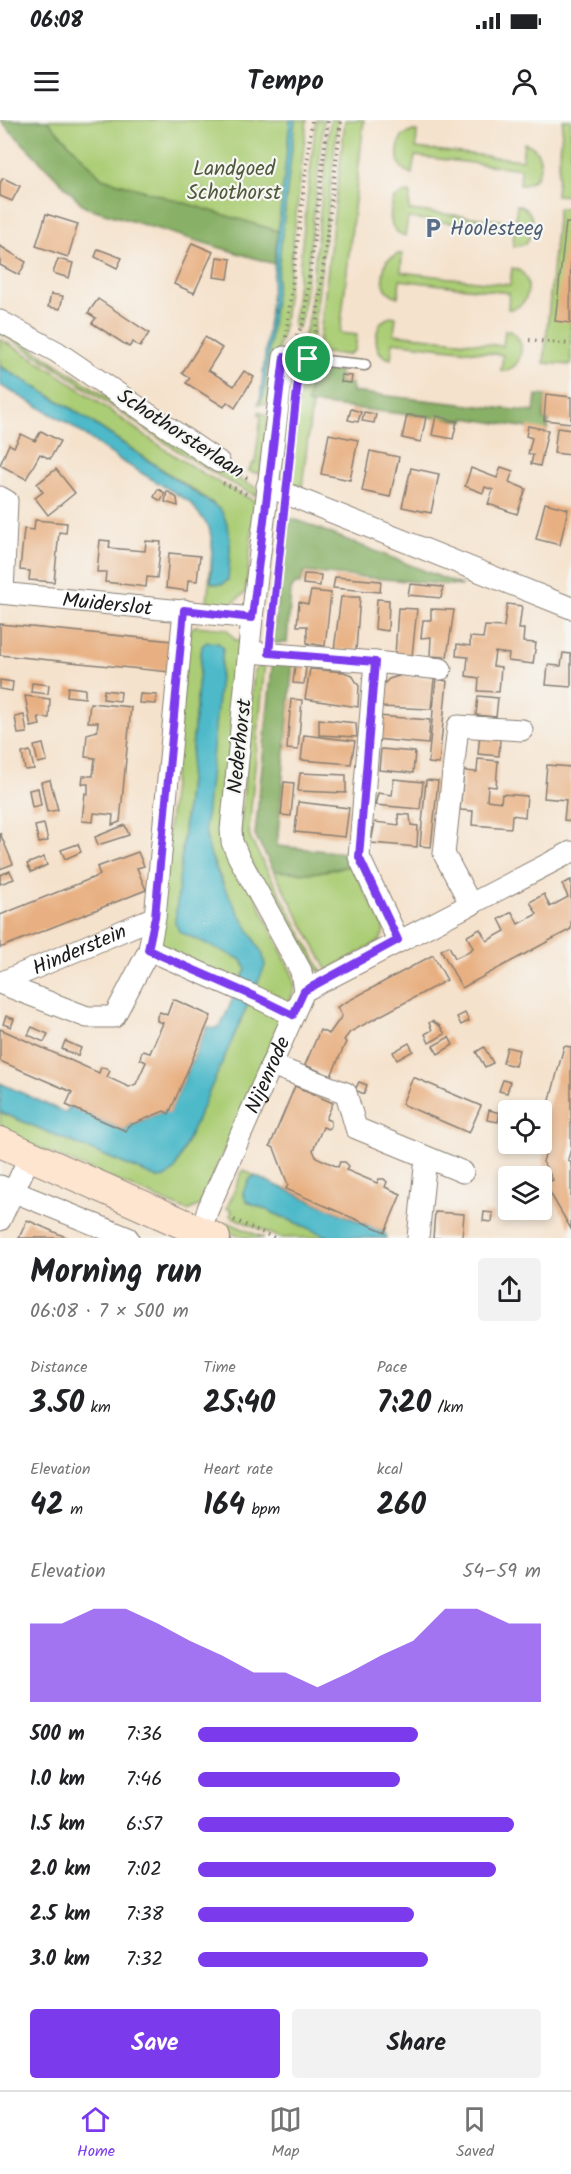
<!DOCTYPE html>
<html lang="en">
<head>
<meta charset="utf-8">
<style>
  :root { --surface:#fff; --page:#f2f2f2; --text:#202124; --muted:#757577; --line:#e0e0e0; --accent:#7c3aed }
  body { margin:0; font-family:Kalam,sans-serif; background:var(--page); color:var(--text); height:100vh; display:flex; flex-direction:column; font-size:22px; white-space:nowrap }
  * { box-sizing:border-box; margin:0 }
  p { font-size:20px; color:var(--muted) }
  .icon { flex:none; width:33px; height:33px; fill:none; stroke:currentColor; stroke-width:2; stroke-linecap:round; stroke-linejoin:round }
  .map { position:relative; height:1118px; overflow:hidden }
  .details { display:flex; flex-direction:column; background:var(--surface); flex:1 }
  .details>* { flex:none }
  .fabs { position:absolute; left:498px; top:980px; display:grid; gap:12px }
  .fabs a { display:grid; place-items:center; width:54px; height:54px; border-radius:6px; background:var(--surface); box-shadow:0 3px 9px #0003; font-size:30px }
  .pin { position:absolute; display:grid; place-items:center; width:51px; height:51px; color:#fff; margin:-26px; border:3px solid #fff; border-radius:50%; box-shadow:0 2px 6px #0007 }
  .round { display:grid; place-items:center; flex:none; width:63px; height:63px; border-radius:6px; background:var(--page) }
  .summary { display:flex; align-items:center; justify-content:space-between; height:102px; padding:0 30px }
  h1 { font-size:33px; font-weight:700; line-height:45px }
  .figures { display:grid; grid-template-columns:repeat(3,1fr); gap:9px; height:102px; padding:6px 30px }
  .figures div { display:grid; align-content:center }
  .figures b { font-size:30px; font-weight:700 }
  .figures small { font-size:16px; font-weight:400 }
  .figures p { font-size:16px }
  .chart { height:168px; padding:12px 30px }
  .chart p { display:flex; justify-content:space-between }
  .chart svg { width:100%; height:108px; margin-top:6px; fill:var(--accent); opacity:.7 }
  .primary-button { display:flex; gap:12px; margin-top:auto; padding:12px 30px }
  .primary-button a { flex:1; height:69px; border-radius:6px; background:var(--accent); color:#fff; font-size:24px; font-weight:700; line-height:69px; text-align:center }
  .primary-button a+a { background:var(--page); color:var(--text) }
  ul { padding:0 30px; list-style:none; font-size:20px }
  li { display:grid; grid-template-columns:96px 72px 1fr; align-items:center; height:45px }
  li i { height:15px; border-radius:8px; background:var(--accent) }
  .status { display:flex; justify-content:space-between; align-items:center; height:42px; padding:0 30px; background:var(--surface); direction:ltr }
  .status svg { height:16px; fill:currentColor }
  header { display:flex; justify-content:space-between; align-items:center; height:78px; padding:0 30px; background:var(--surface); font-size:27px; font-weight:700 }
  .dock { display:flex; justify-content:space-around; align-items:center; height:84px; border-top:2px solid var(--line); background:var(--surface); font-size:16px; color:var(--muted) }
  .dock a { display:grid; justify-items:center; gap:3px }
  .dock .selected { color:var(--accent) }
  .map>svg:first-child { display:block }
  .green { fill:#abcd75; stroke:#647448; stroke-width:1.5 }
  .forest { fill:#88b066; stroke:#526641; stroke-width:1.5 }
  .water { fill:#4db9c9; stroke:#346a72; stroke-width:1.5 }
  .building { fill:#e8b082 }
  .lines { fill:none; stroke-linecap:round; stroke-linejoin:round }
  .lane-casing { stroke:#887f74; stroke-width:13 }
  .street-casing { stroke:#887f74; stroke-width:23 }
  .secondary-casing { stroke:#887f74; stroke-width:32 }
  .path { stroke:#887f74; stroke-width:4; stroke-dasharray:1.5 4.5; stroke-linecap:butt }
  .lane { stroke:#fff; stroke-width:10 }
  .street { stroke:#fff; stroke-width:21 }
  .secondary { stroke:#fde5d0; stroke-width:30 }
  .route-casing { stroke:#fff; stroke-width:12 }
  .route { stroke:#7c3aed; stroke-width:8 }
  .labels { text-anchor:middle; stroke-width:4.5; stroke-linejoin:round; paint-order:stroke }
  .park-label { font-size:21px; fill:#4e5a3b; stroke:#f6f6f2 }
  .service-label { font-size:21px; fill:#4e5e75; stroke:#f6f6f2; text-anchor:start }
  .street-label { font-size:21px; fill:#1c1c1c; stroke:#f6f6f2 }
</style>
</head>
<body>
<div class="status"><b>06:08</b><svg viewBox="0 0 49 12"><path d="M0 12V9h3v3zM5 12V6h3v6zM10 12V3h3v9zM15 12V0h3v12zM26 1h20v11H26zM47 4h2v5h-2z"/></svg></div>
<header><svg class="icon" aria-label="menu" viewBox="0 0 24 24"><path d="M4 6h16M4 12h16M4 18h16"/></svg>Tempo<svg class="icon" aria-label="person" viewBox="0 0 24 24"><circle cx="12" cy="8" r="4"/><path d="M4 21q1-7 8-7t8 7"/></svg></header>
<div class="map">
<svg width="571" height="1118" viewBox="0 0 571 1118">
  <rect width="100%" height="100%" fill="#f6f6f2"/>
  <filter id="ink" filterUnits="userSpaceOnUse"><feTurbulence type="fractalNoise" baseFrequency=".0167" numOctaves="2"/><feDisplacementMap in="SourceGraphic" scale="12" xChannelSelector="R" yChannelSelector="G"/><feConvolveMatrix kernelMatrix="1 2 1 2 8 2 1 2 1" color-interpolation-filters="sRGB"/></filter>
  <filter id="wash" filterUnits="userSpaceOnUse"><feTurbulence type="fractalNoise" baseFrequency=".008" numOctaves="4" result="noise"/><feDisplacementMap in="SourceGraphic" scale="24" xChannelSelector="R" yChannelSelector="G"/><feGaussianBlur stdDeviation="1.35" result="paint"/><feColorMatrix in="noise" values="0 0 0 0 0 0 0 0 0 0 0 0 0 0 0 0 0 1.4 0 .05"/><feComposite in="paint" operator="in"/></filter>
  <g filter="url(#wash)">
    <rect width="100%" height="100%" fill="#f5e2cc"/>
    <g class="green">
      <path d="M37,0H307L283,212L279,224L270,284H258L259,280L261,281L263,278L278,145L89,61Z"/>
      <path d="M316,0H324L303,191L299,207L296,209L293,206Z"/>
      <path d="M330,0H338L314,211L309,231L299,228L308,204Z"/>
      <path d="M345,0H364L340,213L357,215L355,230L347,235L316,232L320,216Z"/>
      <path d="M563,0H571V76L556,75Z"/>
      <path d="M413,11H417L416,28L522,40L524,23C548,28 544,65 520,65L521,49L415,36L412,54C394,49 396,31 402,16Z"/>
      <path d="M405,73H410L409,90L515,102L517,85C536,89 536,111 525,124L513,127L514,110L408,98L405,116C387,111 389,93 394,78Z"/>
      <path d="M558,88L571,89V245L544,243Z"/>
      <path d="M398,134H402L401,152L510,165L512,148C536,152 532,189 508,189L509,173L400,160L398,177C380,172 381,154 387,140Z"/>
      <path d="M391,196L396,197L394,214L503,226L505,210C529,214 525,251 501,251L503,235L393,222L391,239C373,235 374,215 381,202Z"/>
      <path d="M0,207L214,347L255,367L257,370L256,376C165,331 88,263 0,213Z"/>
      <path d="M0,219C89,267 163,339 255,381L246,472L230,485L207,482L212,434L211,461L214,384L72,289L0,246Z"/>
      <path d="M312,251L308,283L312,284L302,367L289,361L300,266L304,254Z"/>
      <path d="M297,256L295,263L283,362L278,357L287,261Z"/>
      <path d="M259,292L268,296L260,354L248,351L253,343H255L261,297L259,295Z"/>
      <path d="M195,506L227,509L235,520H241L223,707L294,858L295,867L288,886L254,871L223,763L207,728L205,709L202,526L175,803L219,829L242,840L246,849L240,865L157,825L188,512Z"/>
      <path d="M265,542L249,709L250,718L322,852L308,847L246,735L240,715L254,551Z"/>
      <path d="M351,746L382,802L384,811L380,821L328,851L274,751L312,753Z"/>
      <path d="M249,880L284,896L200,1085L188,1091L0,1012V992L158,1058L174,1051Z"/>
      <path d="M243,1050L255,1056L250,1059L246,1081L331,1118H280L230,1096L232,1090L227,1088Z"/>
      <path d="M227,1102L264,1118C249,1118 237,1118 225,1109Z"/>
    </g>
    <g class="forest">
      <path d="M0,0H47L102,58L278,111L274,144L85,87Z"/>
      <path d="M318,249L340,251L339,263L352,264V272L534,292L536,275L546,276L543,300L549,301L547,311L465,298L464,301L307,283L312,251Z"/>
      <path d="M286,397L302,402L463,466L304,452L300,464H295L291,470L287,523H273Z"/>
      <path d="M273,537L293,539L277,726L345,733L351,746L312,753L274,751L255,715Z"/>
    </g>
    <g class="water">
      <path d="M290,0H295L264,275L260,282Z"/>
      <path d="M0,246L72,289L221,390C234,413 230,435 228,460L223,464H213L211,461L212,421L209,407L190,382L120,340L69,304L0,265Z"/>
      <path d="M207,522L218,523L223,527L205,709C210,754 242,795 263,835L265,846L174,1051L166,1057L158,1058L0,992V963L66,993L69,986L126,1011L128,1006L164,991L169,993L207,907L213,909L221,905L246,849L242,840L180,812L175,803L202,526Z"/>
      <path d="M255,1056L385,1113L387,1118H331L246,1081L243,1072L250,1059Z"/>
    </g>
    <g id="blocks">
      <g class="building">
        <path d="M3,58L20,66L12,81L0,76V63Z"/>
        <path d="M46,94L78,104L68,137L36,126Z"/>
        <path d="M566,103H571L570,203L555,201Z"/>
        <path d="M192,123L213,132L194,173L174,164Z"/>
        <path d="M0,126L26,142L19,155L0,145Z"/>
        <path d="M98,129L122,138L117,148L95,137Z"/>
        <path d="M217,137L231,139L228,159L214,157Z"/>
        <path d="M58,139L73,143L69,158L53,153Z"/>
        <path d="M51,174L63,176L60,189L48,187Z"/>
        <path d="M98,179L149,213L140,227L133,222L129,227L92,203L96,198L88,193Z"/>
        <path d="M205,217L222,228L208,250L234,266L244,251L254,257L235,288L227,282L224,287L186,263L190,258L182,253Z"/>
        <path d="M341,255L352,256L351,263L341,262Z"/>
        <path d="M546,274L571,277V303L544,300Z"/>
        <path d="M351,289L361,292L358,302L348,300Z"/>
        <path d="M364,292L376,294L374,303L362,301Z"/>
        <path d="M407,295L426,297L421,322L402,318Z"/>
        <path d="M436,296L457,301L453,319L432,315Z"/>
        <path d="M528,306L548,310L540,346L531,344L533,335L528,334L532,318L526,316Z"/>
        <path d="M557,308L571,310V335L554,333Z"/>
        <path d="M41,311L60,321L50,339L40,334L26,359L0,345L9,324L14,327L21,314L35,321Z"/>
        <path d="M329,314L358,320L350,360L321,354Z"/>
        <path d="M370,331L399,337L390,377L362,371Z"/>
        <path d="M501,347L513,351L509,362L526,369L517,394L488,384L493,370L485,367L483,373L465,366L471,348L497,358Z"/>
        <path d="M411,348L439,354L431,393L402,387Z"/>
        <path d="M56,349L75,373L48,395L35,378L43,372L37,364Z"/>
        <path d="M158,369L165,373L161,381L154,377Z"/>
        <path d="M167,371L177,378L178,386L165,382Z"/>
        <path d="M545,383L568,389L560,425L536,419Z"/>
        <path d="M35,400L67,403L66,413L59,412L54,462L29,460L30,451L20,450L24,409L34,410Z"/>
        <path d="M100,420L110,421L109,428L145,431L146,421L161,422L157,458L147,457L146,467L105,462L106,452H97Z"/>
        <path d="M169,433L200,436L197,461L188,460L187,471L166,468Z"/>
        <path d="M304,454L321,455L320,466L303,464Z"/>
        <path d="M335,457L381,461L380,472L333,468Z"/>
        <path d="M410,464L443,467L441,478L408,475Z"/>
        <path d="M311,471L331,473L325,526L307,523V506H297L299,482L308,484Z"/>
        <path d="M341,477H360L356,530H334Z"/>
        <path d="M377,479L389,480L388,511L375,509Z"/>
        <path d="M507,484L522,486L519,509H524L523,522L536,523L533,544L508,541L509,534L495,532L493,546L501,547L499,572L478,571L479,558L466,556L468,537L456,536L457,524L470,526V517L483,518L485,506L504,507Z"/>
        <path d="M398,488L417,489L412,536L395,535Z"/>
        <path d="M431,489L454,490L447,537L430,536L431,517L421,518L423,500H431Z"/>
        <path d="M0,504L173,521L170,552L0,535Z"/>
        <path d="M563,533L571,534V567L546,565L548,545L561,546Z"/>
        <path d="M295,546L306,547L304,564L293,563Z"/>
        <path d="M310,549L344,552L352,555L359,566L358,587L305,579Z"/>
        <path d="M402,555L434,559L431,589L379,587L382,567L385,563L389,559Z"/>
        <path d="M436,559L447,561L439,644L428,643Z"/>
        <path d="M0,560L13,562L12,571L0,569Z"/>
        <path d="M32,563L49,565L48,574L31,572Z"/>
        <path d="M68,567L85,569V578L67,576Z"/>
        <path d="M104,570L121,572L120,581L103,579Z"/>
        <path d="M140,574L157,575L156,584L139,583Z"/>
        <path d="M25,576L50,579L49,598L38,597L40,605L31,607Z"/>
        <path d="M478,576L498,578L496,597L476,595Z"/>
        <path d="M291,579L302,580L298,630L287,629Z"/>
        <path d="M90,583L131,587L120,702L112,705L113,695L94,693L93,702L82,701L85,673L88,674V664H82L83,656H93L95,638L85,637L87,614L97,611L98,602H88Z"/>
        <path d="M24,595L27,613L18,614L15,597Z"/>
        <path d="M378,596L430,600L428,624L375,619Z"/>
        <path d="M319,599L356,603L357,617L319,615Z"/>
        <path d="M480,614L500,617L499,636L478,634Z"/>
        <path d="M304,615L355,621L351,644L301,640Z"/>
        <path d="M43,624L47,641L38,643L34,626Z"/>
        <path d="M381,629L415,632L413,653L379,650Z"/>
        <path d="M30,631L34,649L25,650L22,633Z"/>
        <path d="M478,639L498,641L496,667L488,666L487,680L501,682L502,674L527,676L525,697L512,695L511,708L472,705L473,691L460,690L464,651L477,652Z"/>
        <path d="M547,645L571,647V701L564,700L566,680L544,678Z"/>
        <path d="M300,653L346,655V673L298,671Z"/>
        <path d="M394,659L423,662L420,689L375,685L378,673L392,675Z"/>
        <path d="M50,660L58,690L47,692L41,662Z"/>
        <path d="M426,660L438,661L431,727L420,726Z"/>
        <path d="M284,662L294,663L291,696L281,695Z"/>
        <path d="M38,668L41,685L32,687L29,670Z"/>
        <path d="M298,682L349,688L345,717L295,712Z"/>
        <path d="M398,694L410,695L411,705L418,706L417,727L371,723L375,702L399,705Z"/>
        <path d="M44,704L48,721L39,723L35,706Z"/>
        <path d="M125,705L129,715L98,725L95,717Z"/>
        <path d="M0,713L13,744L0,749Z"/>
        <path d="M78,724L81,732L65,739L61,730Z"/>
        <path d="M138,732L144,746L137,748L146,770L0,828V795L100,755L97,747Z"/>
        <path d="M44,737L47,745L31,752L27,744Z"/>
        <path d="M10,751L14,759L0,764V755Z"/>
        <path d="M571,760V809L462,868L441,830L449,826L455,838L464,834L473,828L467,816L480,809L487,821L505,811L499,799L512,792L518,804L537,794L530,782L544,774L550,787L568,777L562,764Z"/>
        <path d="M433,835L447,860L350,912L344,920L346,922L331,956L305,945L320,910L329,914L342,896L337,887Z"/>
        <path d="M173,879L211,896L169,994L164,991L128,1006L126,1011L66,985L72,972L0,941V909L99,953L101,947L106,948L110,951L107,957L129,967L136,964L146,942L140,939L141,934L143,931L150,933L163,903L157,901V896L160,892L167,895Z"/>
        <path d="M465,893L469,901L461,905L457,897Z"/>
        <path d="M6,896L14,899L11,907L3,904Z"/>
        <path d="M432,901L440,906L445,914L429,923L425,914L432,910L429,903Z"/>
        <path d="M32,907L48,914L44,922L28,915Z"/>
        <path d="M449,917L453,925L438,934L433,926Z"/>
        <path d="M65,921L81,928L78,936L62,929Z"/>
        <path d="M409,923L413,931L397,940L393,932Z"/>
        <path d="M564,926L571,927V1029L568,1039L571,1043V1109L545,1064L553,1060L543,1042L548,1023L542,1021V1011Z"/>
        <path d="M484,927L493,943L485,947L476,932Z"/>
        <path d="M507,927L519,930L515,946L503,943Z"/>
        <path d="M413,957L481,986L469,1013L402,984Z"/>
        <path d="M503,960L510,962L507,973L499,971Z"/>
        <path d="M359,962L367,965L364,974L355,970Z"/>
        <path d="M295,966L333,983L326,999L331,1001V1006L328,1009L323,1007L313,1030L316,1037L338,1047L340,1042H345L349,1046L346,1050L377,1063L379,1059H384L387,1062L385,1067L401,1074L385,1112L286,1069L288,1065L274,1028L270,1026Z"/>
        <path d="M489,990L500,993L498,1002L487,1000Z"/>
        <path d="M435,1092L464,1094L462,1118H433Z"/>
        <path d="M484,1092L493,1093L492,1102L483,1101Z"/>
        <path d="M27,1100L43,1107L68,1118H19Z"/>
      </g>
    </g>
  </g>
  <g filter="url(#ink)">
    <use href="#blocks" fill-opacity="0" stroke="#887f74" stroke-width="1.5"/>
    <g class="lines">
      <g class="lane-casing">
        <path id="lane" d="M284,237L365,245"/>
      </g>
      <g class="street-casing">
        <g id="street">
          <path d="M0,201L57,232L219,342"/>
          <path d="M284,237L252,498L231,710L232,722L238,736L301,851L304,871"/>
          <path d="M267,366L571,488"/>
          <path d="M0,377L7,381L3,473"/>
          <path id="s1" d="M0,473L252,498"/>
          <path d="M249,532L375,542L359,737L398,820"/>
          <path d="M375,542L441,549"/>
          <path d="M471,785L444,734L458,606L522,610"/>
          <path d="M149,830L256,877L293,895"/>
          <path id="s2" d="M0,863L155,797L184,490"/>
          <path d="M2,864L87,897H114L149,830L155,797"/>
          <path d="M271,945L346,973L356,1008L463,1052"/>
          <path d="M0,1066L128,1118"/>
          <path d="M0,1100L30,1036"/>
          <path id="s3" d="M200,1112L208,1089L304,871L571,732"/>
          <path d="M418,1118L426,1037"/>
        </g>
      </g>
      <g class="secondary-casing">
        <path id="secondary" d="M0,1022L215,1118"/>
      </g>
      <g class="path">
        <path d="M286,217L312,0"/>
        <path d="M529,220L571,224"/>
        <path d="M294,221L304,202L328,0"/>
        <path d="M314,224L341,0"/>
        <path d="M235,352L250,359"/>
        <path d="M223,363L246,374"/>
        <path d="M234,1100L275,1118"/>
      </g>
      <use href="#lane" class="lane"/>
      <use href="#street" class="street"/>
      <use href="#secondary" class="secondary"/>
    </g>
  </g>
  <g class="lines" filter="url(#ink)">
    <g class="route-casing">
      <path id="route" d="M284,237L308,239L298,261L297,270L269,533L375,542L359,737L398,820L304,871L293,895L256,877L148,830L155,797L184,490L252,498Z"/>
    </g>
    <use href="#route" class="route"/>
  </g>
  <defs>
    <g id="parking-bare" transform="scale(1.62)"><path d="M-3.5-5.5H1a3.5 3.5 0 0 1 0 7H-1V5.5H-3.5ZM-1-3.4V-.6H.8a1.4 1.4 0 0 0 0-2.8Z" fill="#5c6f8a" stroke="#f6f6f2" stroke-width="2.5" paint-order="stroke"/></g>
  </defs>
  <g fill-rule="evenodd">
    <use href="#parking-bare" x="433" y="108"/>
  </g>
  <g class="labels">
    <g class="park-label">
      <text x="234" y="55">Landgoed<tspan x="234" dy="24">Schothorst</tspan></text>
    </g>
    <g class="service-label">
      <text x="450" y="115">Hoolesteeg</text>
    </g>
    <g class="street-label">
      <text transform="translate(181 313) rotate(33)" y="7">Schothorsterlaan</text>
      <text dy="7" stroke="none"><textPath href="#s1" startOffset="108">Muiderslot</textPath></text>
      <text transform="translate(239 626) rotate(-84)" y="7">Nederhorst</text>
      <text dy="7" stroke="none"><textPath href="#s2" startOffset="86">Hinderstein</textPath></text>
      <text dy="7" stroke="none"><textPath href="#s3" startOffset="171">Nijenrode</textPath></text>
    </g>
  </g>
</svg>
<div class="fabs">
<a><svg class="icon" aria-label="locate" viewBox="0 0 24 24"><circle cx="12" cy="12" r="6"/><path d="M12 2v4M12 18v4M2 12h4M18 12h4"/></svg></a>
<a><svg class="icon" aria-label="layers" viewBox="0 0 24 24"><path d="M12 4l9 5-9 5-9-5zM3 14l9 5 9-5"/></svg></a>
</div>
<div class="pin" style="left:308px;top:239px;background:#1e9e55"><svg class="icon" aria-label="arrive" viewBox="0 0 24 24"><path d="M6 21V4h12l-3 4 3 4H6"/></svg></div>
</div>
<section class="details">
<div class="summary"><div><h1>Morning run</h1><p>06:08 · 7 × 500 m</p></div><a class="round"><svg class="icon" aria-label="share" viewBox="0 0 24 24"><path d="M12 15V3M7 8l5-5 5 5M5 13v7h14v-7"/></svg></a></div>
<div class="figures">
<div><p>Distance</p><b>3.50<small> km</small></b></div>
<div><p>Time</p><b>25:40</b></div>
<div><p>Pace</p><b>7:20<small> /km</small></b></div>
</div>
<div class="figures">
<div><p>Elevation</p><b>42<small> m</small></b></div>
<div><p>Heart rate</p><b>164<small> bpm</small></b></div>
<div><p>kcal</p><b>260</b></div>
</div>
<div class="chart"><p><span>Elevation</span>54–59 m</p>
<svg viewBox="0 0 160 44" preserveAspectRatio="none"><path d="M0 44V12L10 12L20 6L30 6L40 12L50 19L60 25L70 32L80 32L90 38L100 32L110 25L120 19L130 6L140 6L150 12L160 12V44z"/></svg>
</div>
<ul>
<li><b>500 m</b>7:36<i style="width:64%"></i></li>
<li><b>1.0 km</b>7:46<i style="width:59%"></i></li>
<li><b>1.5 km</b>6:57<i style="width:92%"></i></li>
<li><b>2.0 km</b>7:02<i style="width:87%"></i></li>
<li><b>2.5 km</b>7:38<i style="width:63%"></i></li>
<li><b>3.0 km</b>7:32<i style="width:67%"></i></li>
</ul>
<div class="primary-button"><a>Save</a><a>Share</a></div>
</section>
<nav class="dock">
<a class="selected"><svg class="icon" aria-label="home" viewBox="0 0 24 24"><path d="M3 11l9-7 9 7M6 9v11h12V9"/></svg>Home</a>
<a><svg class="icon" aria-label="map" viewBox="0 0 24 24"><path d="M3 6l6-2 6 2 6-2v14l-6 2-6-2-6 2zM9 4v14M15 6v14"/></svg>Map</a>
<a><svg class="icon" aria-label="saved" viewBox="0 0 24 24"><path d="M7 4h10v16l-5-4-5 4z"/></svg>Saved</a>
</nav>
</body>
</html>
